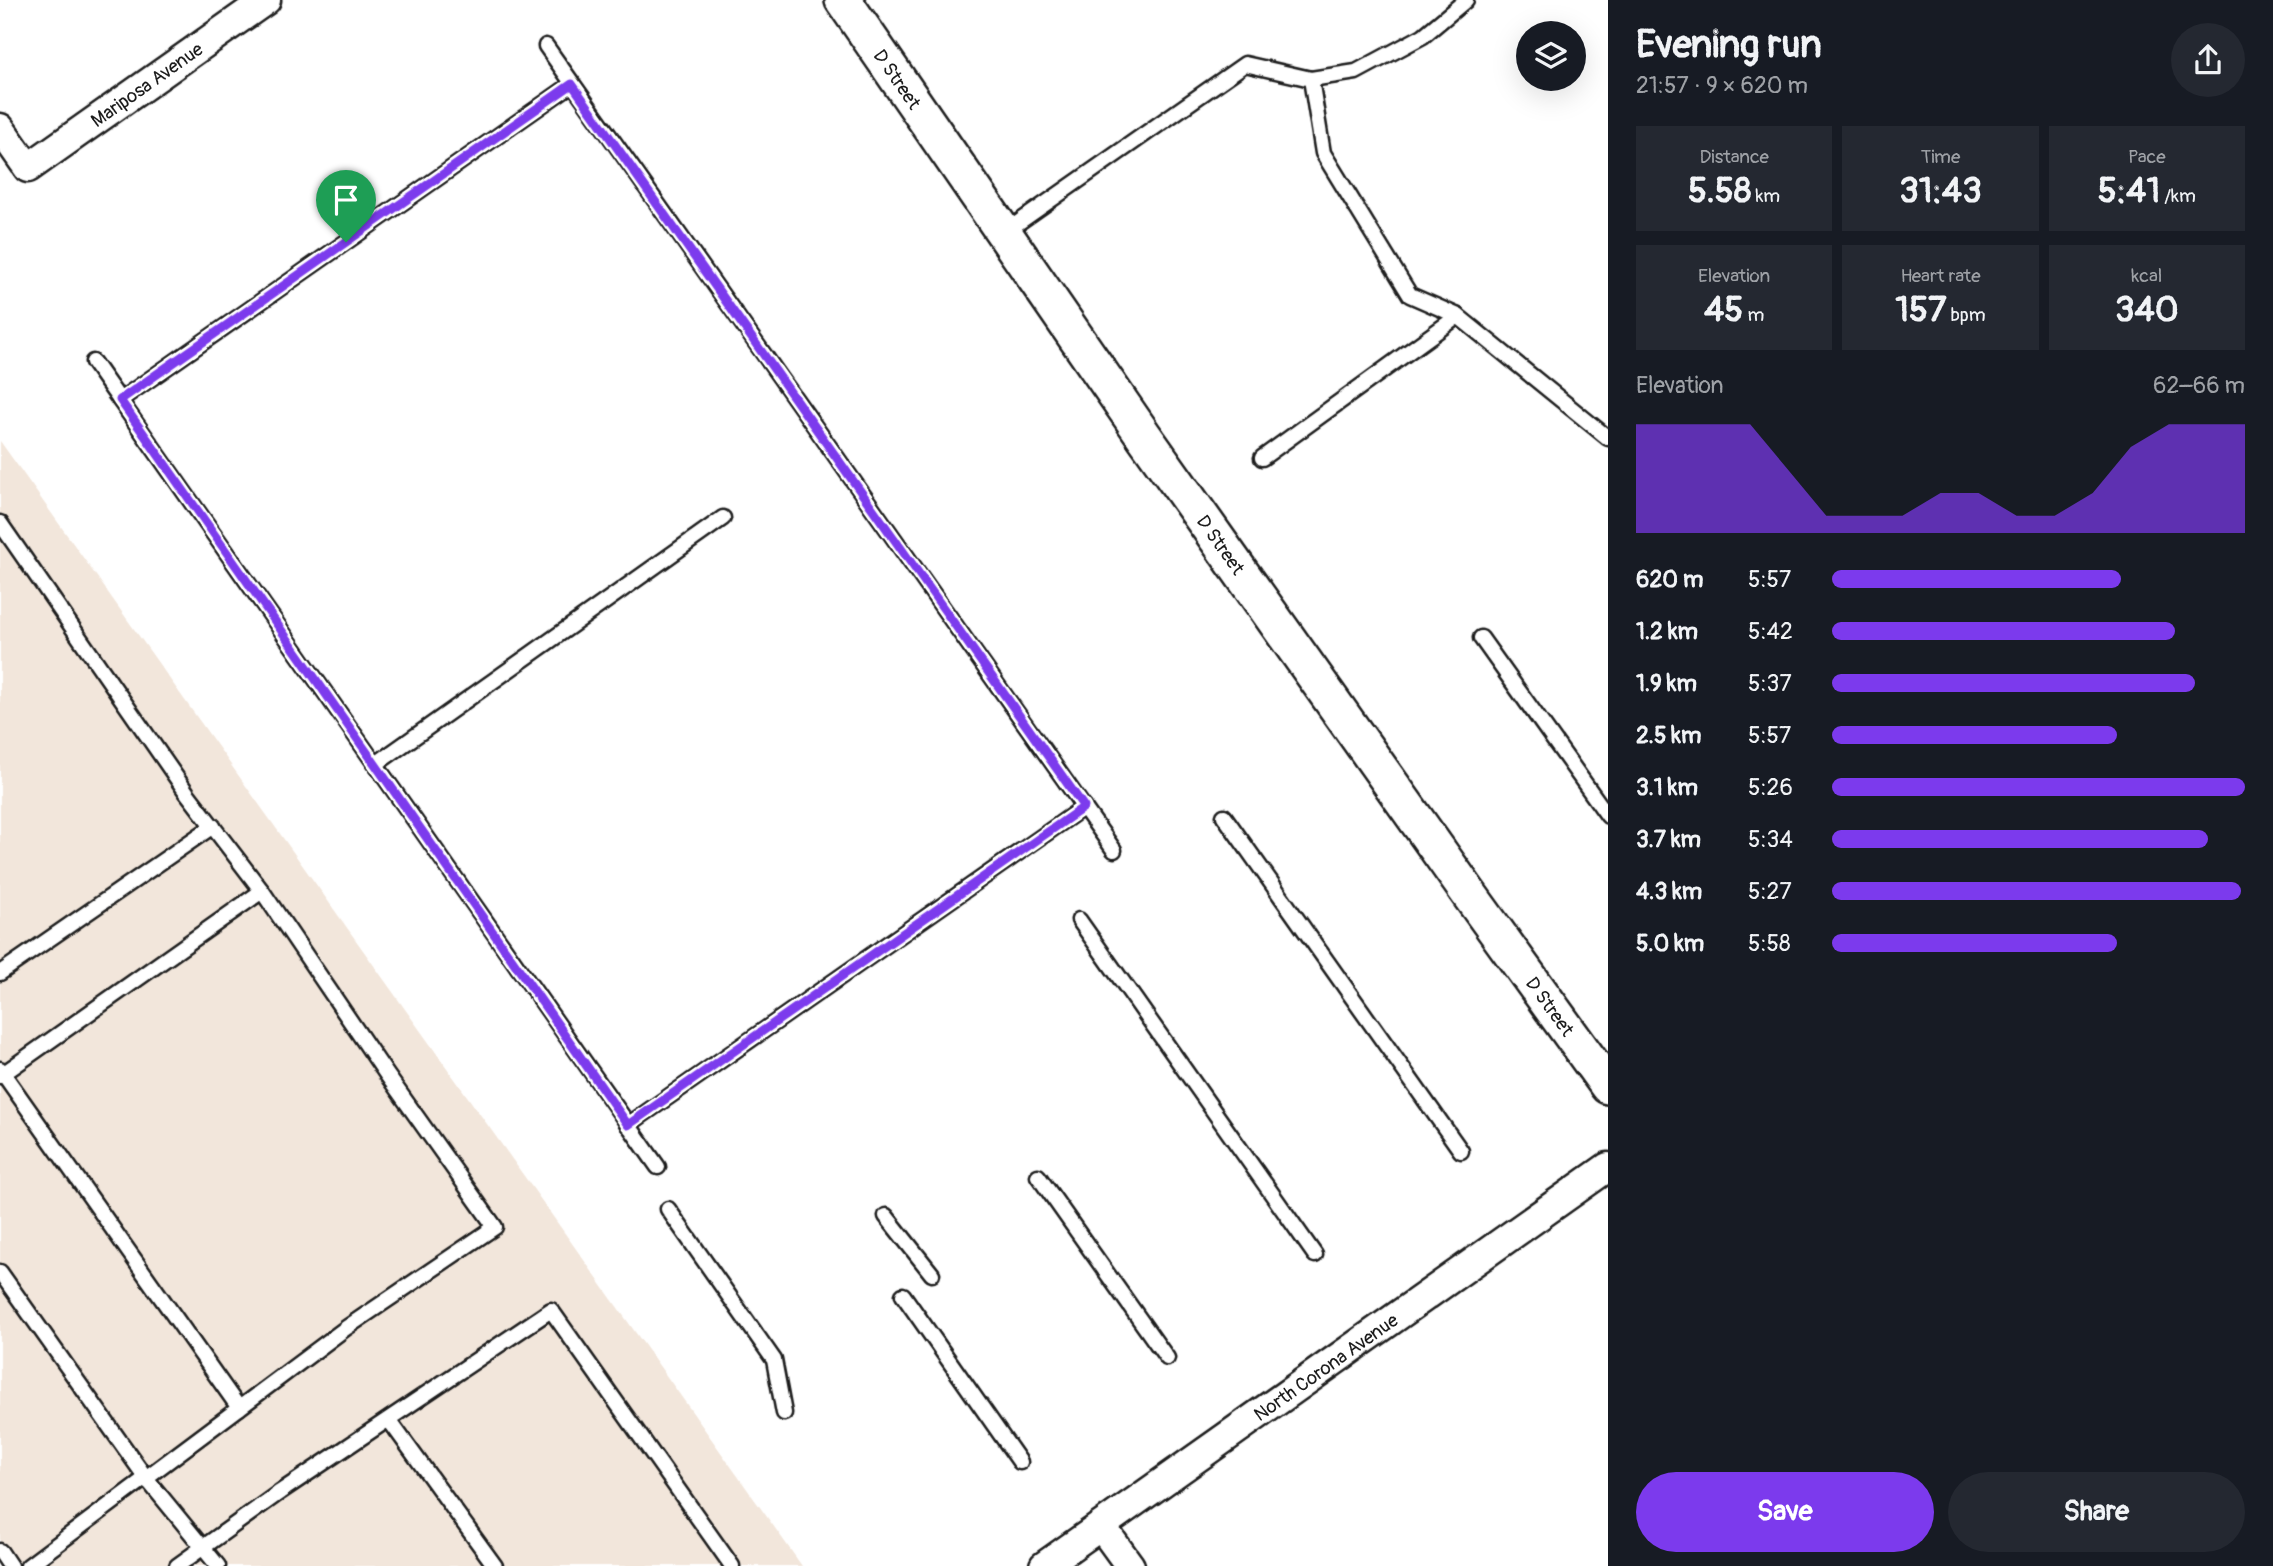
<!DOCTYPE html>
<html lang="en">
<head>
<meta charset="utf-8">
<style>
  :root { --surface:#171b24; --page:#242831; --text:#f1f3f6; --muted:#9ea1a6; --accent:#7c3aed }
  body { margin:0; font-family:Pangolin,sans-serif; background:var(--page); color:var(--text); height:100vh; display:flex; flex-direction:column; font-size:26px; white-space:nowrap }
  * { box-sizing:border-box; margin:0 }
  p { font-size:23px; color:var(--muted) }
  .icon { flex:none; width:38px; height:38px; fill:none; stroke:currentColor; stroke-width:2; stroke-linecap:round; stroke-linejoin:round }
  .map { position:relative; flex:1; overflow:hidden }
  .side { display:flex; flex-direction:column; background:var(--surface); width:665px }
  .side>* { flex:none }
  .buttons { position:absolute; left:1516px; top:21px; display:grid; gap:14px }
  .buttons a { display:grid; place-items:center; width:70px; height:70px; border-radius:50%; background:var(--surface); box-shadow:0 7px 28px #0002; font-size:35px }
  .pin { position:absolute; display:grid; place-items:center; width:60px; height:60px; color:#fff; margin:-72px -30px; border-radius:50% 50% 50% 0; rotate:-45deg; box-shadow:0 0 7px #0007 }
  .pin .icon { rotate:45deg }
  .round { display:grid; place-items:center; flex:none; width:74px; height:74px; border-radius:37px; background:var(--page) }
  .overview { display:flex; align-items:center; justify-content:space-between; height:119px; padding:0 28px }
  h1 { font-size:38px; font-weight:700; line-height:52px }
  .metrics { display:grid; grid-template-columns:repeat(3,1fr); gap:10px; height:119px; padding:7px 28px }
  .metrics div { display:grid; align-content:center; border-radius:0px; background:var(--page); text-align:center }
  .metrics b { font-size:35px; font-weight:700 }
  .metrics small { font-size:19px; font-weight:400 }
  .metrics p { font-size:19px }
  .chart { height:196px; padding:14px 28px }
  .chart p { display:flex; justify-content:space-between }
  .chart svg { width:100%; height:126px; margin-top:7px; fill:var(--accent); opacity:.7 }
  .primary-button { display:flex; gap:14px; margin-top:auto; padding:14px 28px }
  .primary-button a { flex:1; height:80px; border-radius:42px; background:var(--accent); color:#fff; font-size:28px; font-weight:700; line-height:80px; text-align:center }
  .primary-button a+a { background:var(--page); color:var(--text) }
  ul { padding:0 28px; list-style:none; font-size:23px }
  li { display:grid; grid-template-columns:112px 84px 1fr; align-items:center; height:52px }
  li i { height:18px; border-radius:9px; background:var(--accent) }
  main { display:flex; flex:1; min-height:0 }
  .map>svg:first-child { display:block }
  .built { fill:#f2e6db }
  .lines { fill:none; stroke-linecap:round; stroke-linejoin:round }
  .service-casing { stroke:#1c1c1c; stroke-width:19 }
  .minor-casing { stroke:#1c1c1c; stroke-width:33 }
  .tertiary-casing { stroke:#1c1c1c; stroke-width:40 }
  .service { stroke:#fff; stroke-width:14 }
  .minor { stroke:#fff; stroke-width:28 }
  .tertiary { stroke:#fff; stroke-width:35 }
  .route-casing { stroke:#fff; stroke-width:14 }
  .route { stroke:#7c3aed; stroke-width:9 }
  .labels { text-anchor:middle; stroke-width:5; stroke-linejoin:round; paint-order:stroke }
  .street-label { font-size:19px; fill:#1c1c1c; stroke:#fff }
</style>
</head>
<body>
<main>
<div class="map">
<svg width="1608" height="1566" viewBox="0 0 1608 1566">
  <rect width="100%" height="100%" fill="#fff"/>
  <filter id="ink" filterUnits="userSpaceOnUse"><feTurbulence type="fractalNoise" baseFrequency=".0143" numOctaves="2"/><feDisplacementMap in="SourceGraphic" scale="14" xChannelSelector="R" yChannelSelector="G"/><feConvolveMatrix kernelMatrix="1 2 1 2 8 2 1 2 1" color-interpolation-filters="sRGB"/></filter>
  <g filter="url(#ink)">
    <path class="built" d="M0,441L802,1566H0Z"/>
    <g class="lines">
      <g class="service-casing">
        <g id="service">
          <path d="M546,46L1114,850"/>
          <path d="M1311,79L1323,153L1410,295L1458,316L1608,438"/>
          <path d="M1005,232L1245,64L1311,79L1356,72L1423,36L1466,0"/>
          <path d="M93,362L658,1167"/>
          <path d="M120,400L572,84"/>
          <path d="M1262,458L1458,316"/>
          <path d="M0,523L187,793L262,891"/>
          <path d="M1481,638L1608,816"/>
          <path d="M376,764L723,518"/>
          <path d="M1224,816L1461,1151"/>
          <path d="M1079,920L1315,1255"/>
          <path d="M0,973L213,826"/>
          <path d="M0,1069L239,1408"/>
          <path d="M0,1076L262,891L387,1075L495,1227L346,1328L28,1566"/>
          <path d="M628,1125L1084,807"/>
          <path d="M1038,1176L1167,1358"/>
          <path d="M668,1209L774,1360L784,1413"/>
          <path d="M886,1216L932,1274"/>
          <path d="M0,1272L146,1478L218,1566"/>
          <path d="M903,1295L1020,1462"/>
          <path d="M389,1420L495,1566"/>
          <path d="M0,1551L10,1566"/>
          <path d="M177,1566L280,1492L551,1310L732,1566"/>
        </g>
      </g>
      <g class="minor-casing">
        <g id="minor">
          <path id="s1" d="M0,128L28,168L266,0"/>
          <path d="M1101,1526L1130,1566"/>
          <path id="s2" d="M1044,1566L1608,1167"/>
        </g>
      </g>
      <g class="tertiary-casing">
        <g id="tertiary">
          <path id="s3" d="M843,0L1144,436L1469,894L1608,1086"/>
        </g>
      </g>
      <use href="#service" class="service"/>
      <use href="#minor" class="minor"/>
      <use href="#tertiary" class="tertiary"/>
    </g>
  </g>
  <g class="lines" filter="url(#ink)">
    <g class="route-casing">
      <path id="route" d="M572,84L1084,807L628,1125L120,400Z"/>
    </g>
    <use href="#route" class="route"/>
  </g>
  <g class="labels">
    <g class="street-label">
      <text dy="7" stroke="none"><textPath href="#s3" startOffset="96">D Street</textPath></text>
      <text dy="7" stroke="none"><textPath href="#s1" startOffset="194">Mariposa Avenue</textPath></text>
      <text dy="7" stroke="none"><textPath href="#s3" startOffset="663">D Street</textPath></text>
      <text dy="7" stroke="none"><textPath href="#s3" startOffset="1230">D Street</textPath></text>
      <text dy="7" stroke="none"><textPath href="#s2" startOffset="345">North Corona Avenue</textPath></text>
    </g>
  </g>
</svg>
<div class="buttons">
<a><svg class="icon" aria-label="layers" viewBox="0 0 24 24"><path d="M12 4l9 5-9 5-9-5zM3 14l9 5 9-5"/></svg></a>
</div>
<div class="pin" style="left:346px;top:242px;background:#1e9e55"><svg class="icon" aria-label="arrive" viewBox="0 0 24 24"><path d="M6 21V4h12l-3 4 3 4H6"/></svg></div>
</div>
<section class="side">
<div class="overview"><div><h1>Evening run</h1><p>21:57 · 9 × 620 m</p></div><a class="round"><svg class="icon" aria-label="share" viewBox="0 0 24 24"><path d="M12 15V3M7 8l5-5 5 5M5 13v7h14v-7"/></svg></a></div>
<div class="metrics">
<div><p>Distance</p><b>5.58<small> km</small></b></div>
<div><p>Time</p><b>31:43</b></div>
<div><p>Pace</p><b>5:41<small> /km</small></b></div>
</div>
<div class="metrics">
<div><p>Elevation</p><b>45<small> m</small></b></div>
<div><p>Heart rate</p><b>157<small> bpm</small></b></div>
<div><p>kcal</p><b>340</b></div>
</div>
<div class="chart"><p><span>Elevation</span>62–66 m</p>
<svg viewBox="0 0 160 44" preserveAspectRatio="none"><path d="M0 44V6L10 6L20 6L30 6L40 22L50 38L60 38L70 38L80 30L90 30L100 38L110 38L120 30L130 14L140 6L150 6L160 6V44z"/></svg>
</div>
<ul>
<li><b>620 m</b>5:57<i style="width:70%"></i></li>
<li><b>1.2 km</b>5:42<i style="width:83%"></i></li>
<li><b>1.9 km</b>5:37<i style="width:88%"></i></li>
<li><b>2.5 km</b>5:57<i style="width:69%"></i></li>
<li><b>3.1 km</b>5:26<i style="width:100%"></i></li>
<li><b>3.7 km</b>5:34<i style="width:91%"></i></li>
<li><b>4.3 km</b>5:27<i style="width:99%"></i></li>
<li><b>5.0 km</b>5:58<i style="width:69%"></i></li>
</ul>
<div class="primary-button"><a>Save</a><a>Share</a></div>
</section>
</main>
</body>
</html>
